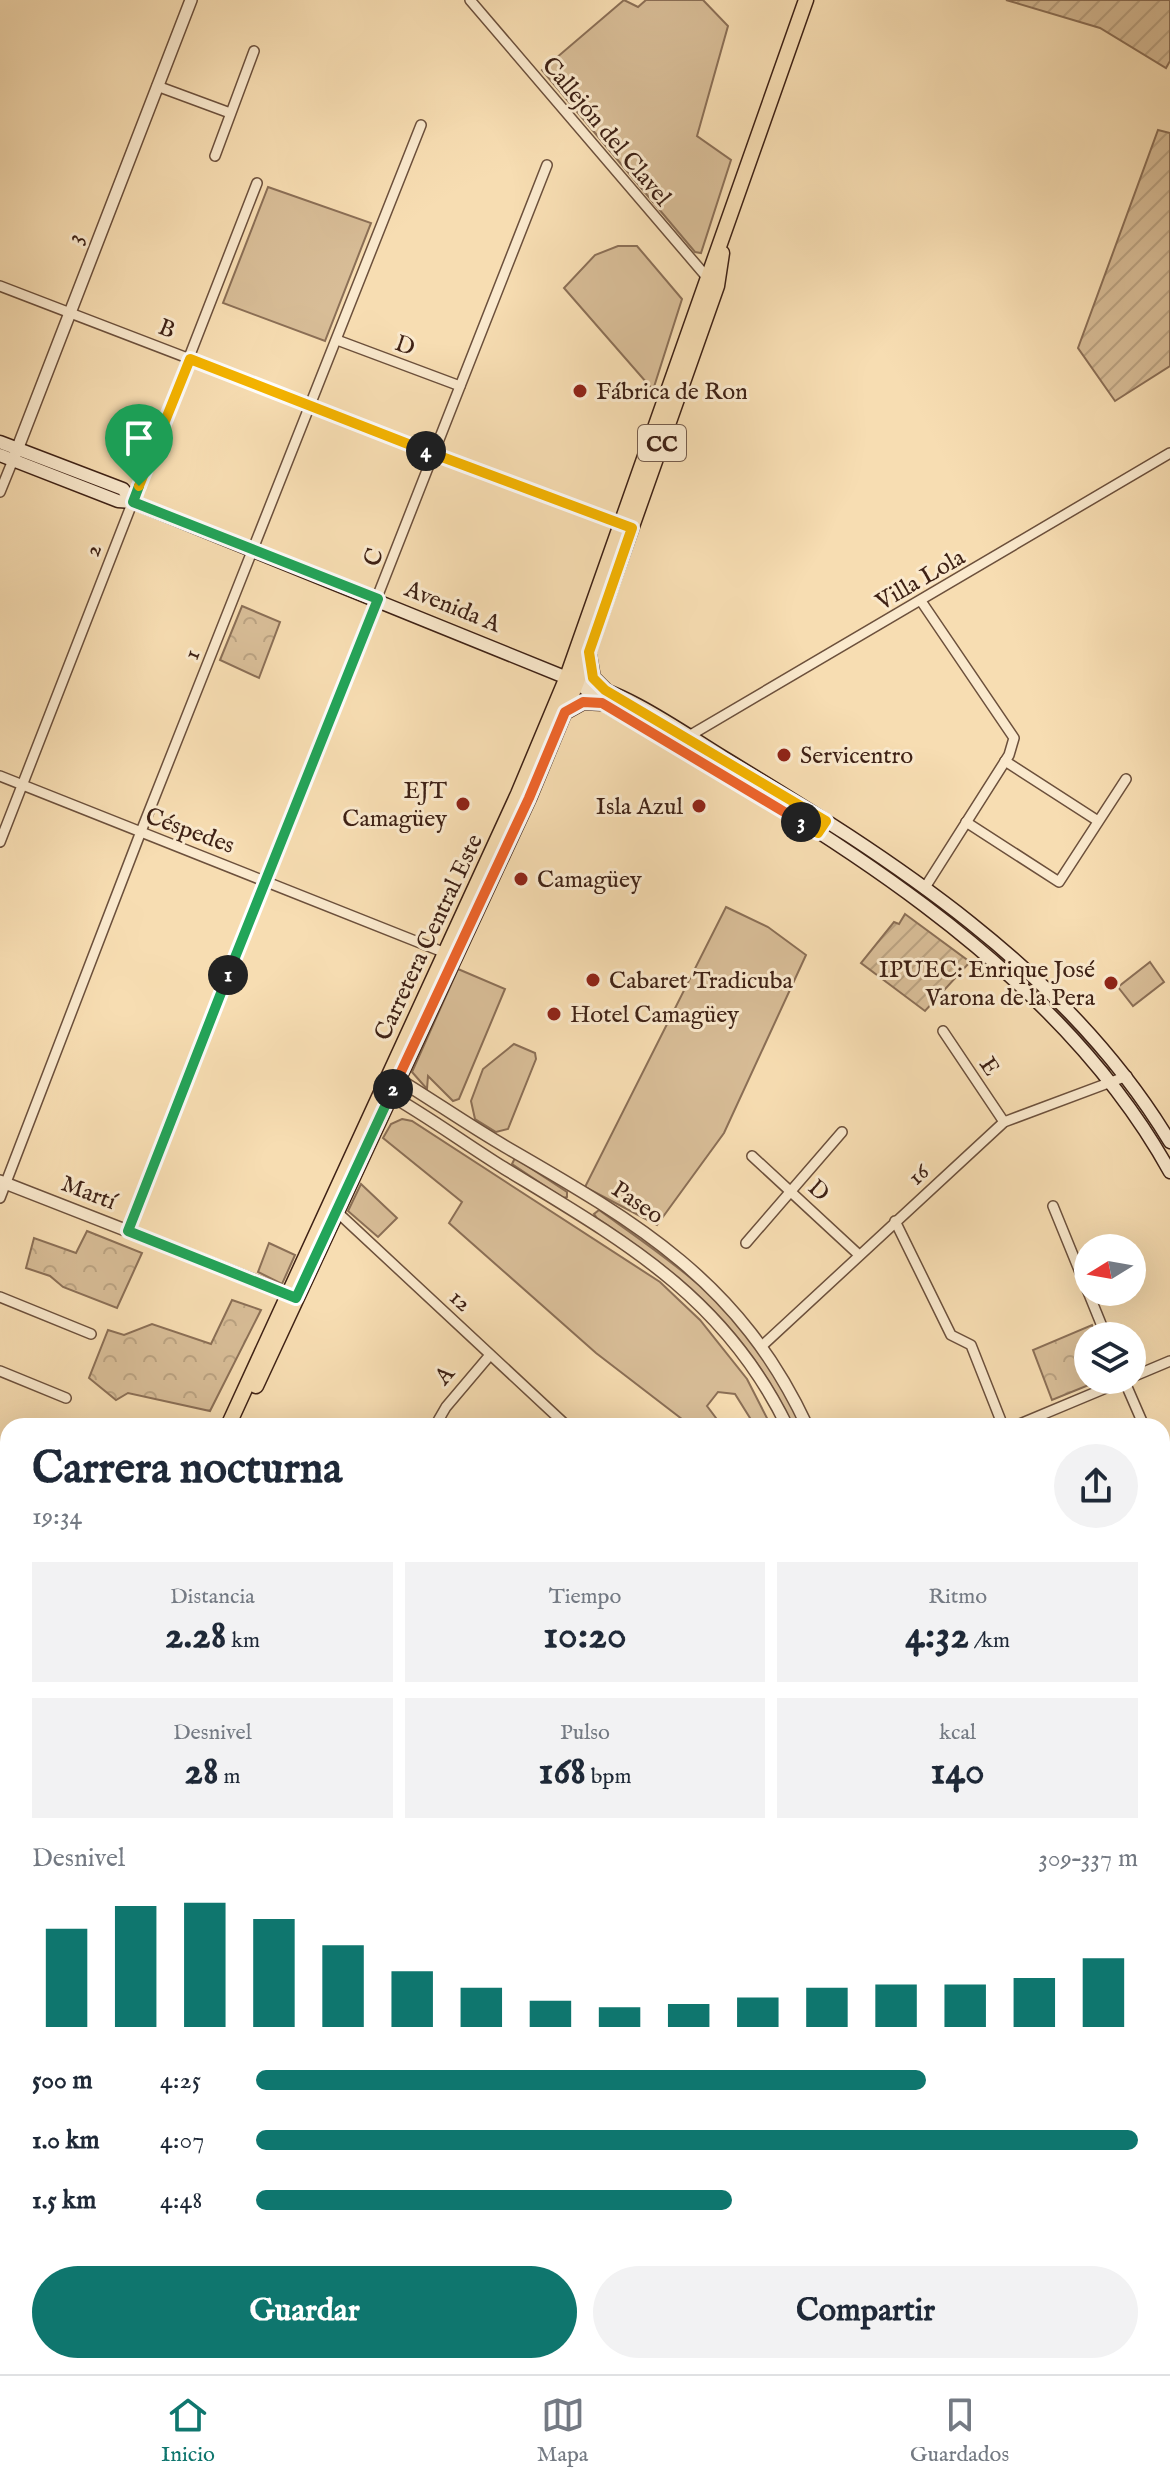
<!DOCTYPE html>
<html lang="es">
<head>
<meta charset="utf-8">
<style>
  :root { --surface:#fff; --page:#f2f2f3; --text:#1f2937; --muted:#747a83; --line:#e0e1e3; --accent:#0f766e }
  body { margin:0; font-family:"IM FELL English",serif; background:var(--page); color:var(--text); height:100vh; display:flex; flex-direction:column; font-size:30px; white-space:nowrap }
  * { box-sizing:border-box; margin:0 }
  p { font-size:26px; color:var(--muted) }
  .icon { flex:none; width:44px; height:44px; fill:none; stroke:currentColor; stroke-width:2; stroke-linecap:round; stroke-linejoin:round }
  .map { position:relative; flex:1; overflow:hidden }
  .details { position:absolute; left:0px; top:1418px; width:1170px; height:956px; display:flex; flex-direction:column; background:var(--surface); border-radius:24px 24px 0 0; box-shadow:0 8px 32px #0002 }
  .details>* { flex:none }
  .needle { width:52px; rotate:259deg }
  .buttons { position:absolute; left:1074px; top:1234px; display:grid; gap:16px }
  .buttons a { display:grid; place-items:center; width:72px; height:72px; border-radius:50%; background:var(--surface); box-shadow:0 8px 32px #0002; font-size:40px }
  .pin { position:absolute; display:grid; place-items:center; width:68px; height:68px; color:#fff; margin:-82px -34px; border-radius:50% 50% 50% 0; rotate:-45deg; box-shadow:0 0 8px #0007 }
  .pin .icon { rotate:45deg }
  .km { position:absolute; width:40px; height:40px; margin:-20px; border-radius:50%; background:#222; color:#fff; font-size:22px; line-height:40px; text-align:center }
  .round { display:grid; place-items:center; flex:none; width:84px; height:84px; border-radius:42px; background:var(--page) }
  .headline { display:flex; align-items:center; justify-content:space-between; height:136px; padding:0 32px }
  h1 { font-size:44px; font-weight:800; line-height:60px }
  .figures { display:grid; grid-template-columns:repeat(3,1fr); gap:12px; height:136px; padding:8px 32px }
  .figures div { display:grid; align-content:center; border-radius:0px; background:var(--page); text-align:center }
  .figures b { font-size:40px; font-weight:800 }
  .figures small { font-size:22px; font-weight:400 }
  .figures p { font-size:22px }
  .chart { height:224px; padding:16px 32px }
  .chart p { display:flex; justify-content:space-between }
  .chart svg { width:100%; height:144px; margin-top:8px; stroke:var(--accent); stroke-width:6 }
  .primary-button { display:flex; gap:16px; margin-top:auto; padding:16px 32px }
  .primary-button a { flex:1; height:92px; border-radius:48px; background:var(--accent); color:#fff; font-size:32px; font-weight:800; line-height:92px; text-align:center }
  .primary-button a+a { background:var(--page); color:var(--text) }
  ul { padding:0 32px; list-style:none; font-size:26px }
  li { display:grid; grid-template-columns:128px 96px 1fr; align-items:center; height:60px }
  li i { height:20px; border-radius:10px; background:var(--accent) }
  .tab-bar { display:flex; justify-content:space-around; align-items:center; height:112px; border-top:2px solid var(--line); background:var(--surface); font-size:22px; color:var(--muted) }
  .tab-bar a { display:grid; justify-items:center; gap:4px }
  .tab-bar .selected { color:var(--accent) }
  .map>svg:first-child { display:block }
  .grass { fill:#d8bd97; stroke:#8b6f56; stroke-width:2 }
  .forest { fill:url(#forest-crowns); stroke:#8b6f56; stroke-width:2 }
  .garden { fill:url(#garden-furrows); stroke:#8b6f56; stroke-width:2 }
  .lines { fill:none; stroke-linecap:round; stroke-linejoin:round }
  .minor-casing { stroke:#6c503c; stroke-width:12 }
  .tertiary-casing { stroke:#6c503c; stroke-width:14 }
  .secondary-casing { stroke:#3e2115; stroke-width:15 }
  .primary-casing { stroke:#3e2115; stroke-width:17 }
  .minor { stroke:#fae9cd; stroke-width:9 }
  .tertiary { stroke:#fae9cd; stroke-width:11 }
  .secondary { stroke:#fae9cd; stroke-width:12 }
  .primary { stroke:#f7ddb2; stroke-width:14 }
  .split-1-casing { stroke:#fff; stroke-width:16 }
  .split-2-casing { stroke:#fff; stroke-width:16 }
  .split-3-casing { stroke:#fff; stroke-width:16 }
  .split-4-casing { stroke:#fff; stroke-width:16 }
  .split-5-casing { stroke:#fff; stroke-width:16 }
  .split-1 { stroke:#22a559; stroke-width:10 }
  .split-2 { stroke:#22a559; stroke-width:10 }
  .split-3 { stroke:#f0652b; stroke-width:10 }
  .split-4 { stroke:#f5b400; stroke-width:10 }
  .split-5 { stroke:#f5b400; stroke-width:10 }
  .poi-dot { fill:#8f2418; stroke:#fae9cd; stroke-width:3 }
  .labels { text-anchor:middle; stroke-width:6; stroke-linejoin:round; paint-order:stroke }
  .shield { fill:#fae9cd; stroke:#765d4c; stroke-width:2 }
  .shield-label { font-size:22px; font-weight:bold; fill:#3e2115 }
  .street-label { font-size:24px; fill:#3e2115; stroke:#fae9cd }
  .poi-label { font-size:24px; fill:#3e2115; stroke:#fae9cd; text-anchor:start }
</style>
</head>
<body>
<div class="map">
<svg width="1170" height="2374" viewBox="0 0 1170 2374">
  <defs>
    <pattern id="forest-crowns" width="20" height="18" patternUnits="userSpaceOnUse" patternTransform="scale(2)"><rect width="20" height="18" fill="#d8bd97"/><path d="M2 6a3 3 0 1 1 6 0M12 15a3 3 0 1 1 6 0" fill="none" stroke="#baa281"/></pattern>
    <pattern id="garden-furrows" width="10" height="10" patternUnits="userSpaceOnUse" patternTransform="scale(2)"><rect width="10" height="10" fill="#d8bd97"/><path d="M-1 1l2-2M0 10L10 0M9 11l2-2" fill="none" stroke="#baa281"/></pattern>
  </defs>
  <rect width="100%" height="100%" fill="#f7ddb2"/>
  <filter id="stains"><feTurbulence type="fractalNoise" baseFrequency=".0025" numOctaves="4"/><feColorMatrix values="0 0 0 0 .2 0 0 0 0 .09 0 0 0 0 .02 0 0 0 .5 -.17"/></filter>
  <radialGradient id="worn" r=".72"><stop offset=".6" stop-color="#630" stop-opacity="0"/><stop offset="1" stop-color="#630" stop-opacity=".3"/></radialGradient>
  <g class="grass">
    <path d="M624,0L638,7L646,0H703L728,26L697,136L731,160L701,253L695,252L542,70Z"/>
    <path d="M268,187L371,223L325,341L223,303Z"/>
    <path d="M618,246H637L682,299L653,390L564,288L595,255Z"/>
    <path d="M833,832L974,932L1038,991L1112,1068L1109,1070L1036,993L970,934L831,835Z"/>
    <path d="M726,907L768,927L806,955L724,1133L657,1225L585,1187Z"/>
    <path d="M1150,962L1164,982L1133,1006L1118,987Z"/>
    <path d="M458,969L505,989L459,1099L453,1101L428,1076L427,1089L412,1072Z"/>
    <path d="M514,1044L535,1053L536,1059L508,1129L496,1132L475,1119L471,1101L483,1069Z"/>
    <path d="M402,1119L412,1121L660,1282L700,1320L747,1379L771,1426H755L735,1394L718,1392L707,1406L722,1426H691L596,1353L449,1223L462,1202L383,1138L391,1124Z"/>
    <path d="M515,1158L567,1192V1197L563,1198L512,1164Z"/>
    <path d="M361,1184L397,1218L378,1237L348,1211Z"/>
    <path d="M599,1210C656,1251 719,1292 760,1351C776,1374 789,1401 802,1426H793C746,1327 685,1278 597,1218L594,1214Z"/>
    <path d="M269,1243L295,1255L282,1284L258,1272Z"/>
  </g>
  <g class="forest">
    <path d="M242,606L280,622L259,678L220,660Z"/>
    <path d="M87,1231L142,1253L117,1308L63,1287L50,1276L26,1268L34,1238L76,1253Z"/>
    <path d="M232,1300L261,1310L210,1411L128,1393L116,1400L89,1378L108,1330L124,1335L152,1324L211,1344Z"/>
    <path d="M1092,1325L1096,1336H1088V1380H1101L1052,1400L1033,1350Z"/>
    <path d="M723,2366H794L793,2374H722Z"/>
  </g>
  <g class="garden">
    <path d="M1006,0H1170V61L1166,68L1100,28Z"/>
    <path d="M1158,130L1170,133V366L1115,401L1078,348Z"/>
    <path d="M905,914L970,962L925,1011L861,963L894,922L899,924Z"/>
  </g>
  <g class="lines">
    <g class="minor-casing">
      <g id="minor">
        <path d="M470,0L711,282"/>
        <path d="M157,86L230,113"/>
        <path d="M215,156L254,51"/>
        <path d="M0,286L625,526"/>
        <path d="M337,340L460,386"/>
        <path d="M0,492L13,460"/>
        <path d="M921,601L1014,738L1009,755L924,889"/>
        <path d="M689,736L1170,453"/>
        <path d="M1005,761L1098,821"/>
        <path d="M0,776L448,954"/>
        <path d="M966,822L1059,882L1126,779"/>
        <path d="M0,842L257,183"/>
        <path d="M943,1031L1004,1122"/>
        <path d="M752,1156L858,1254"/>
        <path d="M0,1198L140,834L421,125"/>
        <path d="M1053,1206L1106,1336"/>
        <path d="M335,1210L567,1426"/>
        <path d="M895,1221L951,1335L971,1345L1003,1426"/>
        <path d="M128,1231L547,165"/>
        <path d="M746,1243L842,1132"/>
        <path d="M0,1297L91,1334"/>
        <path d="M763,1345L1004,1122L1127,1076"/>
        <path d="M0,1371L66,1398"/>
        <path d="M1132,1377L1170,1361"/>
        <path d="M1124,1380L1144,1426"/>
        <path d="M435,1426L446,1407L490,1355"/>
        <path d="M1015,1426L1125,1380"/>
        <path d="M0,1498L8,1501"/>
        <path d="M0,1941L8,1946"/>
        <path d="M1162,1945L1170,1946"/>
        <path d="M0,2048L8,2051"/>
        <path d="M0,2176L8,2180"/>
        <path d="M0,2264L8,2239"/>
        <path d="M0,2352L8,2355"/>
        <path d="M36,2366L58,2374"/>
        <path d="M258,2366L259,2374"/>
        <path d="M450,2366L497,2374"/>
        <path d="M1007,2366L1053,2374"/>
        <path d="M412,2374L413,2366"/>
        <path d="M512,2374L514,2366"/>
        <path d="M806,2374L807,2366"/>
        <path d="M1084,2374L1086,2366"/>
      </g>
    </g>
    <g class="tertiary-casing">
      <g id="tertiary">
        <path d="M15,455L191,0"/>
        <path d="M393,1076C431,1099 468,1125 506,1147C638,1223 740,1282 807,1426"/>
        <path d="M385,1092C426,1115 464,1143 504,1168C622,1240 724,1296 787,1426"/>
        <path d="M0,1181L294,1296"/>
        <path d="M269,2374L274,2366"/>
      </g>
    </g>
    <g class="secondary-casing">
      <g id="secondary">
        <path d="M0,442L123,489L133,502"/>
        <path d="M0,455L118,501L133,502L577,682C624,690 682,732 723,757C891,859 1066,969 1170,1142"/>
        <path d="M577,682L602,703C808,821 1052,958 1170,1172"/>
        <path d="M1162,1997L1170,1961"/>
        <path d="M1162,2069L1170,2034"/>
      </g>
    </g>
    <g class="primary-casing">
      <g id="primary">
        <path d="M589,656L593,678L605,690"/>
        <path d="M565,712L583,702L602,703"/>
        <path d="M256,1386L529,798L577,682L717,286L722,253"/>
        <path d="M228,1426L518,794L567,677L806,0"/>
        <path d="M239,2366L241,2374"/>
        <path d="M250,2366L252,2374"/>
      </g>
    </g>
    <use href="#minor" class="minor"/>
    <use href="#tertiary" class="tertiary"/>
    <use href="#secondary" class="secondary"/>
    <use href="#primary" class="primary"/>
  </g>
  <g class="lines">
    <g class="split-1-casing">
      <path id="split-1" d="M139,486L133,502L378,599L228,975"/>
    </g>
    <g class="split-2-casing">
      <path id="split-2" d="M228,975L128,1231L296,1298L393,1089"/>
    </g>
    <g class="split-3-casing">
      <path id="split-3" d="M393,1089L529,798L565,712L583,702L602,703L801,822"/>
    </g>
    <g class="split-4-casing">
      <path id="split-4" d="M426,451L632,528L589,652L593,678L605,690L826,821L818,833L801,822"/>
    </g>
    <g class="split-5-casing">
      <path id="split-5" d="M139,486L190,359L426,451"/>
    </g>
    <use href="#split-1" class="split-1"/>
    <use href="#split-2" class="split-2"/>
    <use href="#split-3" class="split-3"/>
    <use href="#split-4" class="split-4"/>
    <use href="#split-5" class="split-5"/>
  </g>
  <g class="poi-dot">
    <circle cx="580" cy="391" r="8"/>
    <circle cx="784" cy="755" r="8"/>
    <circle cx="463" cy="804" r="8"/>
    <circle cx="699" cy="806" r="8"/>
    <circle cx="521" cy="879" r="8"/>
    <circle cx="593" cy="980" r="8"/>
    <circle cx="1111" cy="983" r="8"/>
    <circle cx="554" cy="1014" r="8"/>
  </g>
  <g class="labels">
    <rect class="shield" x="638" y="425" width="48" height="36" rx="6"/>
    <g class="shield-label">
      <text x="662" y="451">CC</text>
    </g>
    <g class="street-label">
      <text transform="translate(607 131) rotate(50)" y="8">Callejón del Clavel</text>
      <text transform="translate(74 238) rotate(-69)" y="8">3</text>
      <text transform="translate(167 328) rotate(22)" y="8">B</text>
      <text transform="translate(405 345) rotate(21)" y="8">D</text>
      <text transform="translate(92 550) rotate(-69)" y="8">2</text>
      <text transform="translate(373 557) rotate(-69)" y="8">C</text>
      <text transform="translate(920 579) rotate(-30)" y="8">Villa Lola</text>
      <text transform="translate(453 606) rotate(22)" y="8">Avenida A</text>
      <text transform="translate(191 654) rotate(-68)" y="8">1</text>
      <text transform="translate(190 830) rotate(20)" y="8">Céspedes</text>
      <text transform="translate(428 937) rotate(-65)" y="8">Carretera Central Este</text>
      <text transform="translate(990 1066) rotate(56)" y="8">E</text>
      <text transform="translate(918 1174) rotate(-42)" y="8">16</text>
      <text transform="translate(819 1190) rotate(43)" y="8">D</text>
      <text transform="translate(89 1192) rotate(21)" y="8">Martí</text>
      <text transform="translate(638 1202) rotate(34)" y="8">Paseo</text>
      <text transform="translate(461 1300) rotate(43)" y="8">12</text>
      <text transform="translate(444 1375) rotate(-49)" y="8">A</text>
    </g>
    <g class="poi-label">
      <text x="596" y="399">Fábrica de Ron</text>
      <text x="800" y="763">Servicentro</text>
      <text x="447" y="798" text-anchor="end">EJT<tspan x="447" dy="28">Camagüey</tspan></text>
      <text x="683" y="814" text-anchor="end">Isla Azul</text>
      <text x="537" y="887">Camagüey</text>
      <text x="1095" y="977" text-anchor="end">IPUEC: Enrique José<tspan x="1095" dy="28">Varona de la Pera</tspan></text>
      <text x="609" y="988">Cabaret Tradicuba</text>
      <text x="570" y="1022">Hotel Camagüey</text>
    </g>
  </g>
  <rect width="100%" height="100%" filter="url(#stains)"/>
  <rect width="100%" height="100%" fill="url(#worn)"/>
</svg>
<div class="buttons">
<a><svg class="needle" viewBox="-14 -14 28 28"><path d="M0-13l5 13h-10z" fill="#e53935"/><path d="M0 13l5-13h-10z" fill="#747a83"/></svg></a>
<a><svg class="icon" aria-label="layers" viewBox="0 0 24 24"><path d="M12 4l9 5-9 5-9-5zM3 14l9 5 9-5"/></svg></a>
</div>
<div class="pin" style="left:139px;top:486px;background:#1e9e55"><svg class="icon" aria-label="arrive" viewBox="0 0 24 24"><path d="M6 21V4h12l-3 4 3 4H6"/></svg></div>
<b class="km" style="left:228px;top:975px">1</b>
<b class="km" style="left:393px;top:1089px">2</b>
<b class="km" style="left:801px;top:822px">3</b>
<b class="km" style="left:426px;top:451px">4</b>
<section class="details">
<div class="headline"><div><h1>Carrera nocturna</h1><p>19:34</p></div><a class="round"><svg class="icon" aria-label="share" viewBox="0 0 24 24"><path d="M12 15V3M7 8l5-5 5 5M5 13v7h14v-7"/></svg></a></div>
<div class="figures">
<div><p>Distancia</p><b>2.28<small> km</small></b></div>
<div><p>Tiempo</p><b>10:20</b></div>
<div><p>Ritmo</p><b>4:32<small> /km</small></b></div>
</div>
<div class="figures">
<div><p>Desnivel</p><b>28<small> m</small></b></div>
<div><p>Pulso</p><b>168<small> bpm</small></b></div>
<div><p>kcal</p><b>140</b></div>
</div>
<div class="chart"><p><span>Desnivel</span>309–337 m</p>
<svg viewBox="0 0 160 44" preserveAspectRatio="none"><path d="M5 44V14M15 44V7M25 44V6M35 44V11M45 44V19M55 44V27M65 44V32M75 44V36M85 44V38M95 44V37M105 44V35M115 44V32M125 44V31M135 44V31M145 44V29M155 44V23"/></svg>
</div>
<ul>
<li><b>500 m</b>4:25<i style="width:76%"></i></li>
<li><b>1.0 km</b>4:07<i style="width:100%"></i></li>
<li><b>1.5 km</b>4:48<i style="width:54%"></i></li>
</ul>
<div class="primary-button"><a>Guardar</a><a>Compartir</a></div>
</section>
</div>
<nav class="tab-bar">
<a class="selected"><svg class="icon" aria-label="home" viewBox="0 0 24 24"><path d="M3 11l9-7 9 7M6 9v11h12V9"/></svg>Inicio</a>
<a><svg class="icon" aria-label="map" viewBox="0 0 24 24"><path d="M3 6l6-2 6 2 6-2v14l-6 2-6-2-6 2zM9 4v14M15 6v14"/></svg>Mapa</a>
<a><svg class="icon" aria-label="saved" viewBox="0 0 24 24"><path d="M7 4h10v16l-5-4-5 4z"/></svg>Guardados</a>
</nav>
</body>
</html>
